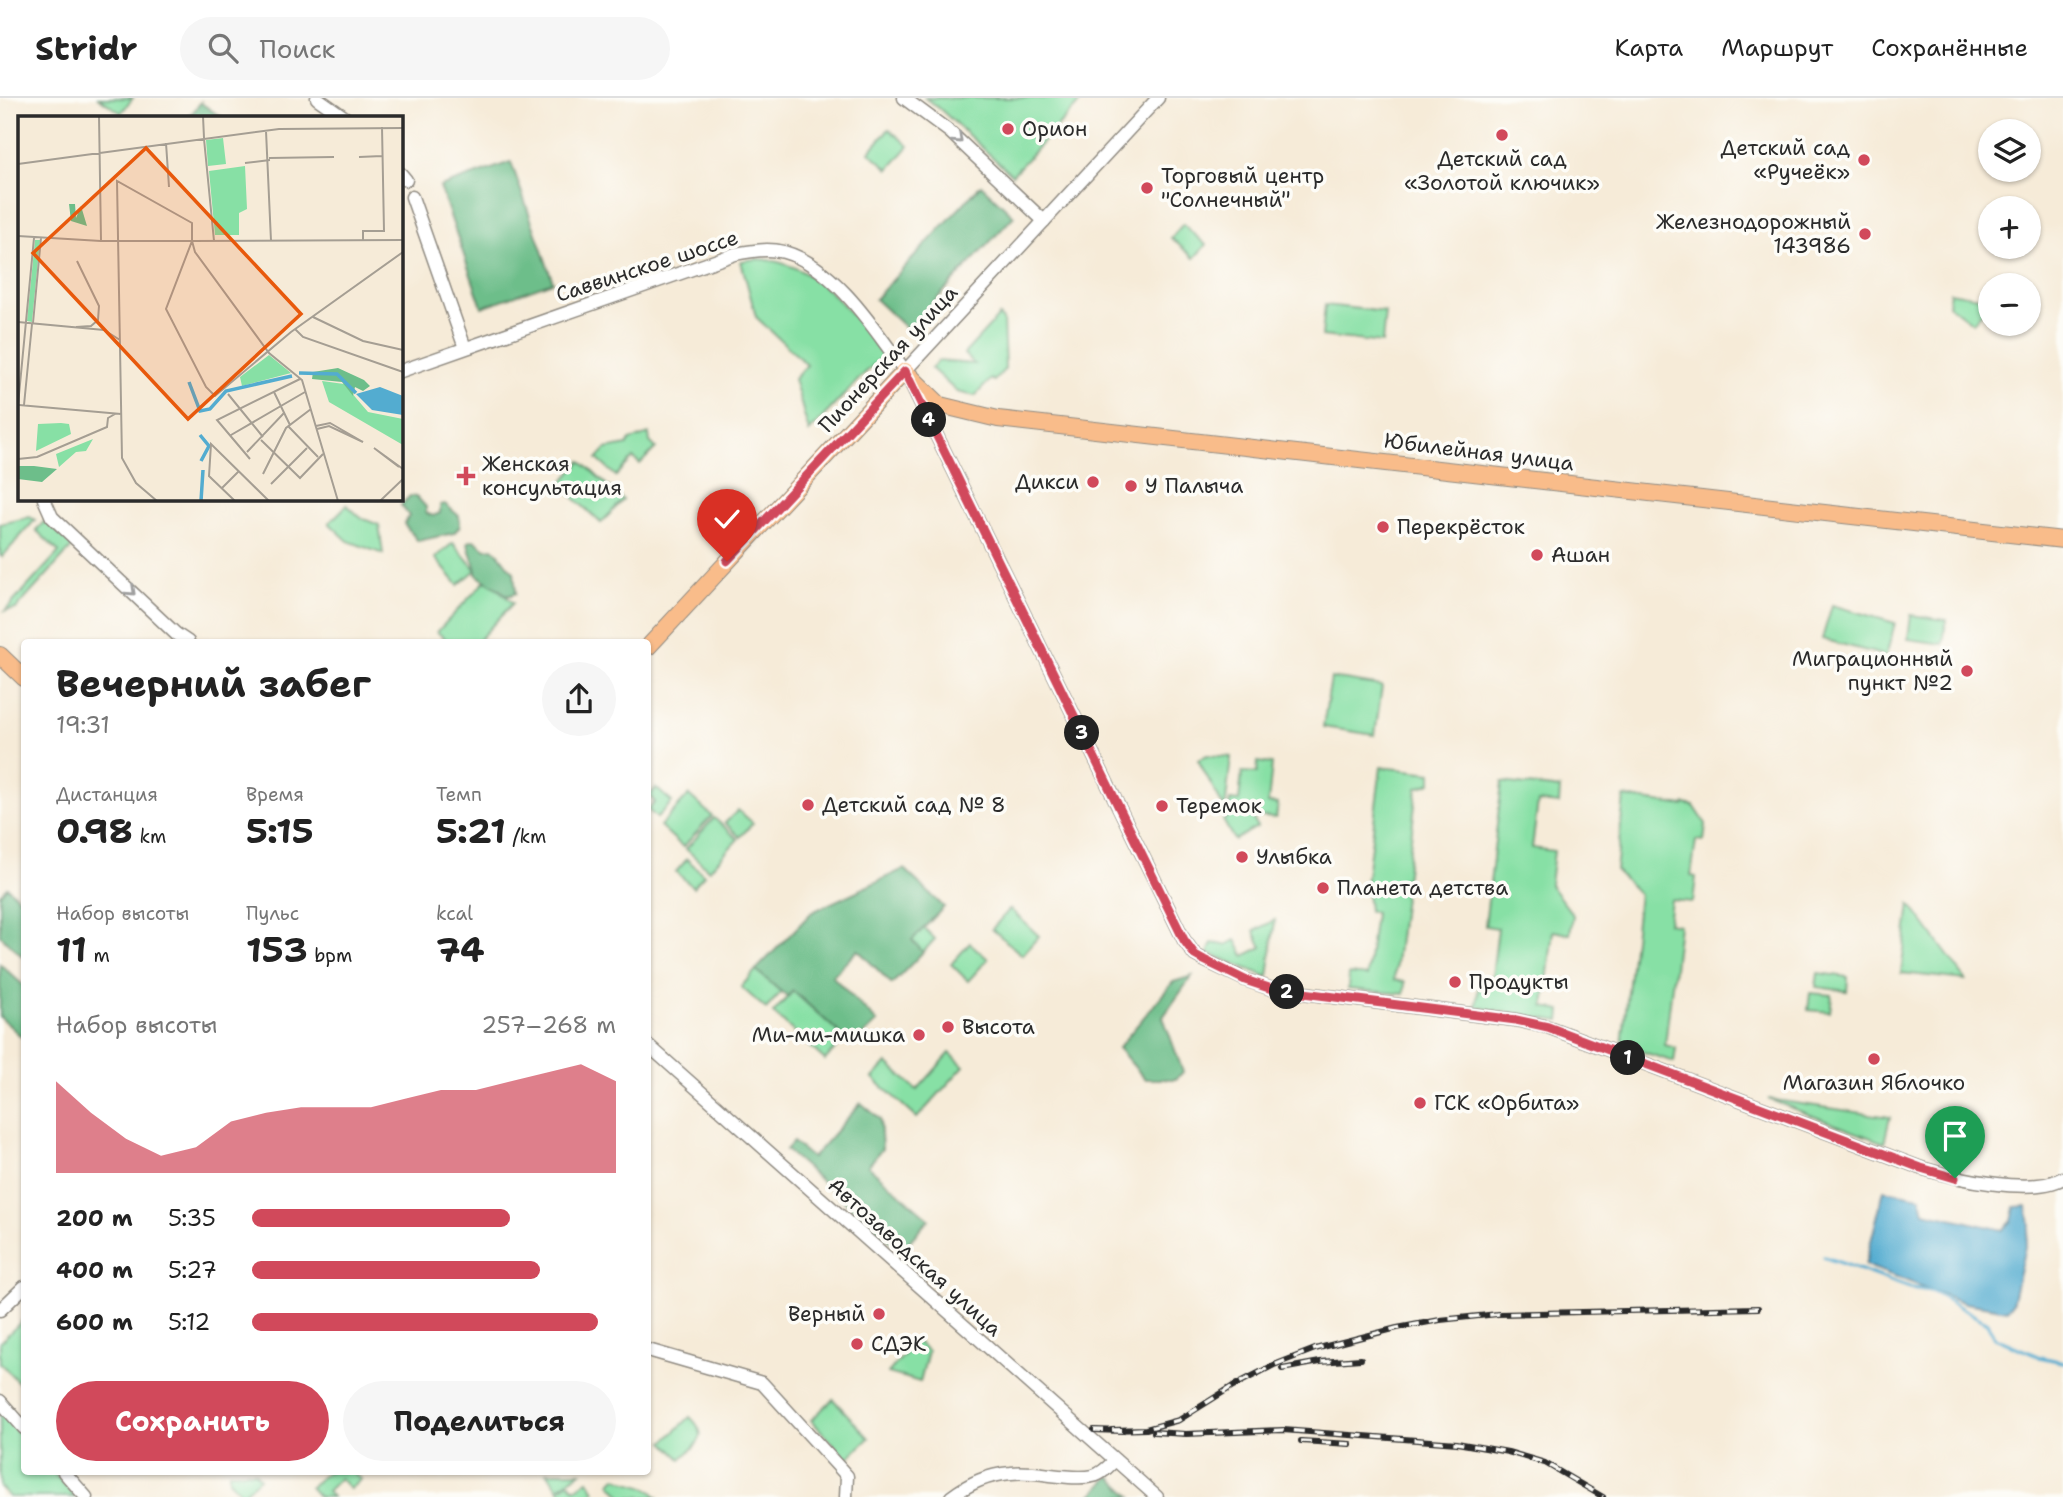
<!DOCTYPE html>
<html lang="ru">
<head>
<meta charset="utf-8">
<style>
  :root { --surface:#fff; --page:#f6f6f6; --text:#222; --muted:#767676; --line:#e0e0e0; --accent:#d1495b }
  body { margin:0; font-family:"Shantell Sans",sans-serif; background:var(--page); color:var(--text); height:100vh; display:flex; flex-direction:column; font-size:26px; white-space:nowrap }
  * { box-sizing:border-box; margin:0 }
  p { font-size:23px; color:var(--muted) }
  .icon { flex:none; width:38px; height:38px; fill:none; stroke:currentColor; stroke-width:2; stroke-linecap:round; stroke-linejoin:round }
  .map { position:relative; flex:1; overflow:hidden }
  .details { position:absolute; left:21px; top:541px; width:630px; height:836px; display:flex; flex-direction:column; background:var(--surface); border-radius:7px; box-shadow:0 2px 5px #0004 }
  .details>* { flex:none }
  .fabs { position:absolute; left:1978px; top:21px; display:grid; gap:14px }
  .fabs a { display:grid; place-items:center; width:63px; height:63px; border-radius:50%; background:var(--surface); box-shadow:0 2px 5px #0004; font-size:35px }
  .pin { position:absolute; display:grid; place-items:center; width:60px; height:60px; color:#fff; margin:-72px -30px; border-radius:50% 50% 50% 0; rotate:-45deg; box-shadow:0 0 7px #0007 }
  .pin .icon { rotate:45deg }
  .km { position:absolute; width:35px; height:35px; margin:-18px; border-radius:50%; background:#222; color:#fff; font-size:19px; line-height:35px; text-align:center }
  .round { display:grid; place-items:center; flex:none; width:74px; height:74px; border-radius:37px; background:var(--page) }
  .overview { display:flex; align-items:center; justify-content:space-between; height:119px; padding:0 35px }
  h1 { font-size:38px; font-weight:700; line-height:52px }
  .figures { display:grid; grid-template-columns:repeat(3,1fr); gap:10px; height:119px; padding:7px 35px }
  .figures div { display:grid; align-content:center }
  .figures b { font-size:35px; font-weight:700 }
  .figures small { font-size:19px; font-weight:400 }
  .figures p { font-size:19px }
  .chart { height:196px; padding:14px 35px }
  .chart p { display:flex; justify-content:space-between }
  .chart svg { width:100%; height:126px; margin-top:7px; fill:var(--accent); opacity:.7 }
  .button { display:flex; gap:14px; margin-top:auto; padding:14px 35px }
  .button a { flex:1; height:80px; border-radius:42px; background:var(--accent); color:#fff; font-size:28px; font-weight:700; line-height:80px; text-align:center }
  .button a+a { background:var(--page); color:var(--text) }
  ul { padding:0 35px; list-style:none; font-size:23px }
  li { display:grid; grid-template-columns:112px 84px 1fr; align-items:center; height:52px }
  li i { height:18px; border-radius:9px; background:var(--accent) }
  header { display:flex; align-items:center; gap:42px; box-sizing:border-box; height:98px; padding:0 35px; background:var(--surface); border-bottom:2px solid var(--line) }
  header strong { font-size:33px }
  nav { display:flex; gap:38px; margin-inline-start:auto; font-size:24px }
  .search { width:490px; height:63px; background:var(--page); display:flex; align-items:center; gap:18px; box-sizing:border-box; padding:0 24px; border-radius:38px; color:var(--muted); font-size:26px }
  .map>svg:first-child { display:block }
  .green { fill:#87e0a5; stroke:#598668; stroke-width:2 }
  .forest { fill:#6dbe8a; stroke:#4c745a; stroke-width:2 }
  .water { fill:#53acd0; stroke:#3f6c7e; stroke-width:2 }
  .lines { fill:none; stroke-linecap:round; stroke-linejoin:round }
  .stream { stroke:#53acd0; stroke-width:3.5 }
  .minor-casing { stroke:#908b82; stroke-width:15 }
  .major-casing { stroke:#908b82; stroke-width:18 }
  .minor { stroke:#fff; stroke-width:12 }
  .major { stroke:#f9bc8a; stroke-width:16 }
  .rail-casing { stroke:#2b2b2b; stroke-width:6 }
  .rail { stroke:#fdfcf7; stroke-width:3.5; stroke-dasharray:10; stroke-linecap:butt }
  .oneway { stroke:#a0a0a0 }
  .route-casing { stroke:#fff; stroke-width:14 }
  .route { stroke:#d1495b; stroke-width:9 }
  .poi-dot { fill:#d1495b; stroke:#fdfcf7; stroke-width:2.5 }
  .labels { text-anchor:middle; stroke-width:7; stroke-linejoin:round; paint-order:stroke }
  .poi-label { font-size:21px; fill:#2b2b2b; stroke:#fdfcf7; text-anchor:start }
  .street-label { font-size:21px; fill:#2b2b2b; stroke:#fdfcf7 }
  .inset-river { fill:none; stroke:#53acd0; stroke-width:3.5 }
  .inset-road { fill:none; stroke:#a59e93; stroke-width:2 }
  .view { fill:#e8590c; fill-opacity:0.15; stroke:#e8590c; stroke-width:3.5 }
  .inset-edge { fill:none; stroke:#2b2b2b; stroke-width:3.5 }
</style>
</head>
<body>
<header>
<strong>Stridr</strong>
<div class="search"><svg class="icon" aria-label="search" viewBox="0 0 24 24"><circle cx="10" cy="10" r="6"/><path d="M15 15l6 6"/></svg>Поиск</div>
<nav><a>Карта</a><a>Маршрут</a><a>Сохранённые</a></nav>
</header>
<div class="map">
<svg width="2063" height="1399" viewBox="0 0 2063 1399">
  <rect width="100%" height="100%" fill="#fdfcf7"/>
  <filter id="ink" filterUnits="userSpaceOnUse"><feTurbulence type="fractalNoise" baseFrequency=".0143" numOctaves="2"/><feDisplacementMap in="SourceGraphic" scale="14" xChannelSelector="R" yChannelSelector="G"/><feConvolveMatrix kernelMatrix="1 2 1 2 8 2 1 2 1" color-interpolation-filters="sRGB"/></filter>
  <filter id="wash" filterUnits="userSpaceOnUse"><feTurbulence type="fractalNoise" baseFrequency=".00686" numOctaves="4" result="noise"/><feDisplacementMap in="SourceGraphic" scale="28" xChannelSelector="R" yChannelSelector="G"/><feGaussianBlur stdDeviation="1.57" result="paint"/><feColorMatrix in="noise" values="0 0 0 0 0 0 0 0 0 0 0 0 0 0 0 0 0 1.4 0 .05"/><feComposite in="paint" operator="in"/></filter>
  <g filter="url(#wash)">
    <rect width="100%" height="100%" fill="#f6ebd8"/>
    <g class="green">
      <path d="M99,0H133L121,15Z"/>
      <path d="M925,0H1084L1012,77L941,12Z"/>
      <path d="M889,31L909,48L889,71L869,54Z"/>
      <path d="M1183,126L1206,147L1194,160L1171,140Z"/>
      <path d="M755,161C814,161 852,215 883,258L860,280L809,334L794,281L807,267L756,219L741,163Z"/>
      <path d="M1950,194L1990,201V204L1973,225L1948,206Z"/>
      <path d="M1325,207L1385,214L1382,245L1322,238Z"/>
      <path d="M999,218L1003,222L1005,271L994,283L991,281L975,298L957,294L931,270L938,263L974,266L964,256Z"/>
      <path d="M649,336L650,344L656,350L640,366L633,360L616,378L597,361L606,351L627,347L630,342Z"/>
      <path d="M581,363L623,402L601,425L560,387Z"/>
      <path d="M347,407L361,420L379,427L383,456L348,443L329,425Z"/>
      <path d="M30,419L35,422L2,459L0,457V426Z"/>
      <path d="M45,423L73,448L16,511L5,513L59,454L36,432Z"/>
      <path d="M453,445L476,472L458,487L435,460Z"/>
      <path d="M487,481L513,505L477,544H449L437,534Z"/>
      <path d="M1832,507L1895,525L1886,558L1822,541Z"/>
      <path d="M1911,517L1946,522L1943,546L1908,541Z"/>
      <path d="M1331,580L1382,588L1375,637L1323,629Z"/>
      <path d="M1207,657L1231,659L1225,712L1198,662Z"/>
      <path d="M1258,664L1272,666L1268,705L1278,706L1276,720L1252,718L1257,729L1234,742L1223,722L1228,719L1230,702L1239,703L1242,674L1257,675Z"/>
      <path d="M1381,669L1431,675V685L1417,690L1406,782L1401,781L1400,789L1405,790L1394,882L1405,884L1404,896L1348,891L1349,876L1367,878L1375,815L1369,813L1366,786Z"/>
      <path d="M1502,684L1560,691L1559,706L1538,704L1532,750L1554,753L1550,787L1573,817L1570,836L1553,833L1544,909L1561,912L1560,923L1476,909L1479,886L1491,887L1498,830L1485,828Z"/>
      <path d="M656,690L672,704L657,720L648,712L655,704L649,698Z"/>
      <path d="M689,697L712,718L683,749L660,728Z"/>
      <path d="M1624,699L1684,708L1685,706L1694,708L1706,726L1704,743L1696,742L1691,778L1696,779L1693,804L1671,802L1668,825L1679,827L1665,947L1676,950L1674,964L1622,947L1639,796L1616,773Z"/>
      <path d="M738,712L753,725L740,739L725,725Z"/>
      <path d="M714,720L738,741L709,772L686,751Z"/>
      <path d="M687,761L704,777L693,789L676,774Z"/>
      <path d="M1910,806L1966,882L1901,875Z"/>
      <path d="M1010,811L1039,838L1022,857L992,831Z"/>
      <path d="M1275,822L1268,879L1208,855L1212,845L1226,847L1236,842L1244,858L1262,849L1254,833Z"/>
      <path d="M924,830L935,841L923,854L911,843Z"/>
      <path d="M970,845L988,861L968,883L951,866Z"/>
      <path d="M756,872L781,894L766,911L741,889Z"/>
      <path d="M1818,875L1848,879L1847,893L1816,889Z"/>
      <path d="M793,893L845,940L825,962L773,915Z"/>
      <path d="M1810,895L1832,897L1830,914L1808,912Z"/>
      <path d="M950,955L964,968L917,1020L873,980L887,965L917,992Z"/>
      <path d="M1768,1001L1890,1019L1884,1045Z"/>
      <path d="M24,1221V1290L0,1265V1244Z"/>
      <path d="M916,1243L928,1253L920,1284L888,1275Z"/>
      <path d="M833,1301L869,1340L847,1361L811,1322Z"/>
      <path d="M0,1314L24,1342V1374H53L75,1399H9L0,1389Z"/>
      <path d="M690,1319C711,1339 697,1346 681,1361L664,1344Z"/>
      <path d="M229,1374H255L260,1380L242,1396L229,1382Z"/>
      <path d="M327,1374H352L361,1381L350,1391L340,1380L327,1393L332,1399H319L310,1389Z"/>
      <path d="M547,1374H581L558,1390Z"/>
      <path d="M616,1379C634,1389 643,1383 658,1399H623L610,1385Z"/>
      <path d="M588,1382L595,1393L588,1399H565L559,1391L569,1384L575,1391Z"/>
    </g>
    <g class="forest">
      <path d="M201,4V5L221,19H189Z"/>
      <path d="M511,64L553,184L482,209L440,89Z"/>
      <path d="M981,87L1014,118L908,232L875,201Z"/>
      <path d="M410,398H416L426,409V415L433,418L440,415V407L445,406L459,418L460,428L454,435L418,443L404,426L409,418L401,407Z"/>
      <path d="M474,442L486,451L493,450C502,457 505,467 514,474L516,495L508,498C498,489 486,485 476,476C476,464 469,456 468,444Z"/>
      <path d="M904,771L944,809L912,842L923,854L892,886L858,852L832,878L877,924L853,947L793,893L787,899L756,872L812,814Z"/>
      <path d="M7,789L24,805V860L0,837V796Z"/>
      <path d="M0,866L24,888V941L0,919Z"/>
      <path d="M1192,878L1163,919L1183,974L1176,981H1145L1118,950L1173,884Z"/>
      <path d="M861,1005L880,1021L882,1051L868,1068L929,1121L901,1153L786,1052L793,1044L812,1060Z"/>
      <path d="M1110,1378L1132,1399H1090Z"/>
    </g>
    <path class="water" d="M1884,1092L1920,1099L1924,1114L2003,1132L2012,1123L2015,1109L2027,1108L2030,1127L2012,1206L2007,1212L1965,1205L1865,1167Z"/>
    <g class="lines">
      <path class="stream" d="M1824,1159L1911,1190L1932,1193L1987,1225L1995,1240L2040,1259L2063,1264"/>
    </g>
  </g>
  <g filter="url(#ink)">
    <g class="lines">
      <g class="minor-casing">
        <g id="minor">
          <path d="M317,0L344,19"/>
          <path d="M904,0L950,34L1044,123"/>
          <path d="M401,76L406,82"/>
          <path d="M412,99L465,250"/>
          <path d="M401,273L735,156C751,153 768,150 784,154C835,168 876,233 905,273L1184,842L1195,857L1204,862L1246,882L1272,891L1516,922L1548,929L1921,1070C1954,1080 2033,1098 2063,1080"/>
          <path d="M905,273L1158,0"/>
          <path d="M44,401L52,419L176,536L188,544"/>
          <path d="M648,947L1157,1399"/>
          <path d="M0,1212L24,1189"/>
          <path d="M648,1252L762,1285L847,1378L846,1399"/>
          <path d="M0,1303L24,1330"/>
          <path d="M64,1374L86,1399"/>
          <path d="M951,1399C970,1385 987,1377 1011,1375C1036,1372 1071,1383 1093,1378C1102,1376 1109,1368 1115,1362"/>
        </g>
      </g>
      <g class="major-casing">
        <g id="major">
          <path d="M648,549L905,273L940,307L998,321L2063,442"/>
          <path d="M0,557L24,580"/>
        </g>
      </g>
      <use href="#minor" class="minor"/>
      <use href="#major" class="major"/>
      <g class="rail-casing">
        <g id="rail">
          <path d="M1282,1271L1320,1264L1361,1261"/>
          <path d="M1094,1332L1122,1333"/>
          <path d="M1112,1332L1146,1331L1179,1322L1233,1288L1274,1267L1315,1251L1397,1230L1440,1222L1498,1216L1758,1210"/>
          <path d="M1154,1334L1186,1336L1283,1332L1457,1345L1508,1354L1545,1365L1603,1399"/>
          <path d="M1301,1343L1350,1346"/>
        </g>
      </g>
      <use href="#rail" class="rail"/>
    </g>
    <defs><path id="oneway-chevron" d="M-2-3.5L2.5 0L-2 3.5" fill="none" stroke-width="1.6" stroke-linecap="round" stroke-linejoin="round" transform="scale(1.75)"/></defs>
    <g class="oneway">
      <use href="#oneway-chevron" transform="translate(958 41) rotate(43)"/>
      <use href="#oneway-chevron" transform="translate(131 493) rotate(43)"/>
    </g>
  </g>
  <g class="lines" filter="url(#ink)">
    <g class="route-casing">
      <path id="route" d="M727,463L905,273L1184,842L1195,857L1204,862L1245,882L1272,891L1516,922L1548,929L1921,1070L1955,1080"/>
    </g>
    <use href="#route" class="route"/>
  </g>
  <g class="poi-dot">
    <circle cx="1008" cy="31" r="7"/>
    <circle cx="1502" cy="37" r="7"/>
    <circle cx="1864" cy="62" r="7"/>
    <circle cx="1147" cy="90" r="7"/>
    <circle cx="1865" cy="136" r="7"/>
    <path d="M462.5 367.5h7v7h7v7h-7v7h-7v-7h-7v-7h7z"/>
    <circle cx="1093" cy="384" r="7"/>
    <circle cx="1131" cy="388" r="7"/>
    <circle cx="1383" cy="429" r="7"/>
    <circle cx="1537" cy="457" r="7"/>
    <circle cx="1967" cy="573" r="7"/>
    <circle cx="808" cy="707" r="7"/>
    <circle cx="1162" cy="708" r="7"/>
    <circle cx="1242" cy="759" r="7"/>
    <circle cx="1323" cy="790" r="7"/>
    <circle cx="1455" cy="884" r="7"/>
    <circle cx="948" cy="929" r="7"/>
    <circle cx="919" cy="937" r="7"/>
    <circle cx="1874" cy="961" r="7"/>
    <circle cx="1420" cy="1005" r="7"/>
    <circle cx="879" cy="1216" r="7"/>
    <circle cx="857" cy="1246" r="7"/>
  </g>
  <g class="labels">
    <g class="poi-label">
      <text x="1022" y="38">Орион</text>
      <text x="1850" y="57" text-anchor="end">Детский сад<tspan x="1850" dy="24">«Ручеёк»</tspan></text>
      <text x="1502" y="68" text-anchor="middle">Детский сад<tspan x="1502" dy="24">«Золотой ключик»</tspan></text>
      <text x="1161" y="85">Торговый центр<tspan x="1161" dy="24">"Солнечный"</tspan></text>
      <text x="1851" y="131" text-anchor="end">Железнодорожный<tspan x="1851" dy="24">143986</tspan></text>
      <text x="482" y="373">Женская<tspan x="482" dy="24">консультация</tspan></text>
      <text x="1079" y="391" text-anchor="end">Дикси</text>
      <text x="1145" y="395">У Палыча</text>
      <text x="1397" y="436">Перекрёсток</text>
      <text x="1551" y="464">Ашан</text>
      <text x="1953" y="568" text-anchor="end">Миграционный<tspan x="1953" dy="24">пункт №2</tspan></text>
      <text x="822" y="714">Детский сад № 8</text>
      <text x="1176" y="715">Теремок</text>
      <text x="1256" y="766">Улыбка</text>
      <text x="1337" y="797">Планета детства</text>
      <text x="1469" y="891">Продукты</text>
      <text x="962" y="936">Высота</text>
      <text x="905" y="944" text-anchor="end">Ми-ми-мишка</text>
      <text x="1874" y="992" text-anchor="middle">Магазин Яблочко</text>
      <text x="1434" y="1012">ГСК «Орбита»</text>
      <text x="865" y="1223" text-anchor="end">Верный</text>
      <text x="871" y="1253">СДЭК</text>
    </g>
    <g class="street-label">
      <text transform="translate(647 168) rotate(-18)" y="7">Саввинское шоссе</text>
      <text transform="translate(888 261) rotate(-47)" y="7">Пионерская улица</text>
      <text transform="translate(1479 354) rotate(7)" y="7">Юбилейная улица</text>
      <text transform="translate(915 1159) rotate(42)" y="7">Автозаводская улица</text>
    </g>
  </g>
  <g transform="translate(18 18)">
    <rect width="385" height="385" fill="#f6ebd8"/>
    <path d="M205,22L208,48L190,50L188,24ZM227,50L229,93L221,97V119H197L191,55ZM17,124H22L14,206L9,205ZM251,239L273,257L224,270L222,261ZM304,265L326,268L350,296L385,303V329L311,286ZM43,307L51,308L53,318L18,335L20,308ZM75,323L68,335L58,336L41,351L38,338Z" fill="#87e0a5"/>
    <path d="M51,88H57L58,102L63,90L69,110L53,105ZM320,252L346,264L352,270L345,275L337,271L335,280L324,266L294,263L295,256ZM0,350H16L39,353L24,366L0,363Z" fill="#6dbe8a"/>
    <path d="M362,271L385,280V299L354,294L338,278Z" fill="#53acd0"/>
    <path class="inset-river" d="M281,257L319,258L338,277M171,266L182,295L192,293L208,275L274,260M182,319L191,330L183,345M183,385L185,354"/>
    <path class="inset-road" d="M81,0L83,125H174L177,136L251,237L284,264L320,385M185,0L186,22M248,15L253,125M186,23L196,125M148,27L151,71M341,41L364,40M251,42L316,41M227,47L252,44M0,48L261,13L385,12M0,120L83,125M345,124V115H366L364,11M174,125L385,124M295,201L345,225L385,234M0,206L86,214L102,224M15,207L23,122M58,211L73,210L80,204L81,190L59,145M277,213L285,221L385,256M256,276L272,309M210,278L245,321M0,289L16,122M1,289L103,298M6,289L14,208M270,310L300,341M298,310L312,307L345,326L311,310L299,313M213,319L287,276M243,324L282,362L305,338M229,336L266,297M0,343L19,341L89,311L90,302L97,298M232,343L199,304L282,263M381,351L356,332L385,353M245,358L268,312L293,293M253,368L289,332M204,372L221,355M139,385L118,367L104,342L99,65L174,107V125L148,193L188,271L197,280L273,216L385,136M217,385L191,360L193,328L251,385M362,385L385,363"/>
    <path class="view" d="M128,32L283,198L170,303L15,137Z"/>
    <rect width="385" height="385" class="inset-edge"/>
  </g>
</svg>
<div class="fabs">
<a><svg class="icon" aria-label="layers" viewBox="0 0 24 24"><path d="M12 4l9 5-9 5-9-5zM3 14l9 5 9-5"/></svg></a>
<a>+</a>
<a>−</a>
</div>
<div class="pin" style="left:1955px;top:1080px;background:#1e9e55"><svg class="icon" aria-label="arrive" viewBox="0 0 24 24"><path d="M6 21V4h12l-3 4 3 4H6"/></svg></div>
<div class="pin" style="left:727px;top:463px;background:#d93025"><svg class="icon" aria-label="check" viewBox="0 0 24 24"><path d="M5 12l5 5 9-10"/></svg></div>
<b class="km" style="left:1628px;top:960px">1</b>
<b class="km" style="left:1287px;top:894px">2</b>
<b class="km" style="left:1082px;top:635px">3</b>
<b class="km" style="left:929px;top:322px">4</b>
<section class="details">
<div class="overview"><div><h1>Вечерний забег</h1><p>19:31</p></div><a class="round"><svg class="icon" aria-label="share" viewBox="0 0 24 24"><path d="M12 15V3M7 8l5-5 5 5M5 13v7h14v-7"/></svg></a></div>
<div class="figures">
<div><p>Дистанция</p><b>0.98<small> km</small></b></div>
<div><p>Время</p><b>5:15</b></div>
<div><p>Темп</p><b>5:21<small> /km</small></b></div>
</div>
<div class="figures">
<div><p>Набор высоты</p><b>11<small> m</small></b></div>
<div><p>Пульс</p><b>153<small> bpm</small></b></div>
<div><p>kcal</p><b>74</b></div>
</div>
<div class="chart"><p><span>Набор высоты</span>257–268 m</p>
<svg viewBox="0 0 160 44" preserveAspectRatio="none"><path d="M0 44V12L10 23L20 32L30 38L40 35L50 26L60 23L70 21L80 21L90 21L100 18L110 15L120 15L130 12L140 9L150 6L160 12V44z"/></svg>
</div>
<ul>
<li><b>200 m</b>5:35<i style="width:71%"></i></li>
<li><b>400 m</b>5:27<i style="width:79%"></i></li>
<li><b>600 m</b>5:12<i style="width:95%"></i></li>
</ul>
<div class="button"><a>Сохранить</a><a>Поделиться</a></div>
</section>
</div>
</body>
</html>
